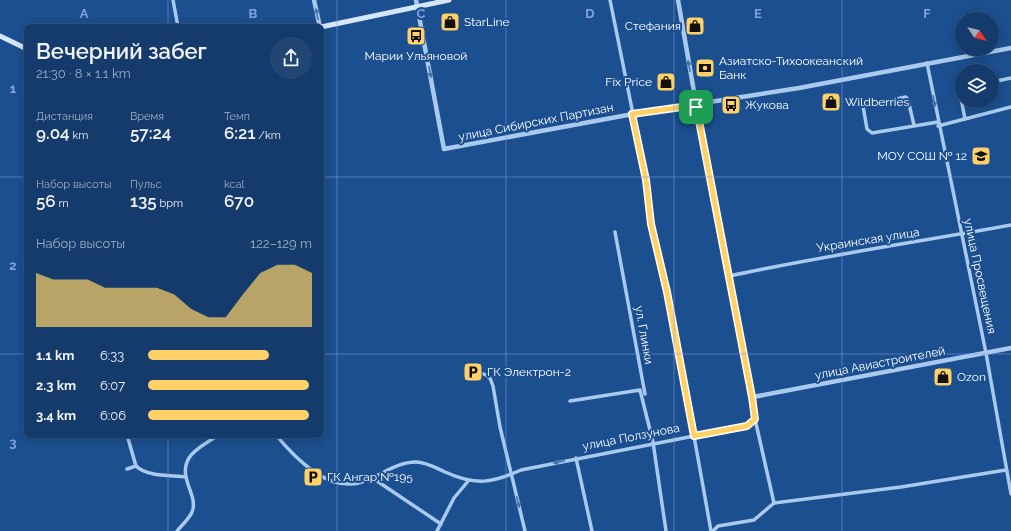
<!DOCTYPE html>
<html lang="ru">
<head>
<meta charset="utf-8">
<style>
  :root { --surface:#143b6b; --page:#214673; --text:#f1f3f6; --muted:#9dadc1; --line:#33557e; --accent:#ffd166 }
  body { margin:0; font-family:Raleway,sans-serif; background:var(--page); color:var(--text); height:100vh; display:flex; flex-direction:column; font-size:15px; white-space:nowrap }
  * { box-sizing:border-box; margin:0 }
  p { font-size:13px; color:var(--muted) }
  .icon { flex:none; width:22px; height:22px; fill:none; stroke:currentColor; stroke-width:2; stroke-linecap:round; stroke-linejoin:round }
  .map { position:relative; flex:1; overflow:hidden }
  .sheet { position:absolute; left:24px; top:24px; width:300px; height:414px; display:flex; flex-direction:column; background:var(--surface); border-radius:8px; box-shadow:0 2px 10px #0003,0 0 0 1px var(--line) }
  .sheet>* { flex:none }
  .needle { width:26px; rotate:125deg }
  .buttons { position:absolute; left:955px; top:12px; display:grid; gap:8px }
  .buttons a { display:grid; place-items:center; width:44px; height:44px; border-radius:50%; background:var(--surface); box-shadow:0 2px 10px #0003,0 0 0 1px var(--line); font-size:20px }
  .pin { position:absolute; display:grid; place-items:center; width:34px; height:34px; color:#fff; margin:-17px; border-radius:8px; box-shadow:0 2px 6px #0006 }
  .round { display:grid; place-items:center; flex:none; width:42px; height:42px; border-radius:21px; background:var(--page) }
  .headline { display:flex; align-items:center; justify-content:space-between; height:68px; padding:0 12px }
  h1 { font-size:22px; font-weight:600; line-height:30px }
  .metrics { display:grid; grid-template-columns:repeat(3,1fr); gap:6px; height:68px; padding:4px 12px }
  .metrics div { display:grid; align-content:center }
  .metrics b { font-size:17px; font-weight:600 }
  .metrics small { font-size:11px; font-weight:400 }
  .metrics p { font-size:11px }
  .chart { height:112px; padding:8px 12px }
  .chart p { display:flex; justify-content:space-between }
  .chart svg { width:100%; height:72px; margin-top:4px; fill:var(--accent); opacity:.7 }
  ul { padding:0 12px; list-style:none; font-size:13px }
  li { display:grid; grid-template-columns:64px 48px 1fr; align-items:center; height:30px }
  li i { height:10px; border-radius:5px; background:var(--accent) }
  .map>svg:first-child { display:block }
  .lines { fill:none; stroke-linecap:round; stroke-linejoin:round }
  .minor { stroke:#a9c9ee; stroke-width:3.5 }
  .tertiary { stroke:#a9c9ee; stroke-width:4.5 }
  .secondary { stroke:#d6e6fa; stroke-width:5 }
  .oneway { fill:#4674ac }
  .route-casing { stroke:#fff; stroke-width:8 }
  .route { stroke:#ffd166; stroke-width:5 }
  .grid { fill:none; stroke:#839eea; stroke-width:1; stroke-opacity:0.55 }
  .labels { text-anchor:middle; stroke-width:4; stroke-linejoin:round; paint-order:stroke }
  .poi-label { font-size:12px; fill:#fff; stroke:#1b4f8f; text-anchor:start }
  .street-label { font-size:12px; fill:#fff; stroke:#1b4f8f }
  .grid-label { font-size:13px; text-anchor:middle; font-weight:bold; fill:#839eea; stroke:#1b4f8f; stroke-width:4; stroke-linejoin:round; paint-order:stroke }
</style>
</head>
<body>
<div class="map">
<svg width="1011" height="531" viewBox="0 0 1011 531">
  <rect width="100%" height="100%" fill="#1b4f8f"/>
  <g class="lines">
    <g class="minor">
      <path d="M173,0L178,27"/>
      <path d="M610,0L633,114"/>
      <path d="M927,63L986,353L1011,494"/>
      <path d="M992,82L1011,78"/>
      <path d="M962,88H959L965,119"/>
      <path d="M914,125L908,100L906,97L863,106L867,129L872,133L938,122"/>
      <path d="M938,126L1011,107"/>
      <path d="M615,232L645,394"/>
      <path d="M729,276C823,256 917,242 1011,225"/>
      <path d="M476,371L486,375L490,378L493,386L500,427L525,531"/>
      <path d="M570,401L640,390L653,442L666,531"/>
      <path d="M755,419L774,503"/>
      <path d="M127,435L136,466C147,477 171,475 186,477"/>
      <path d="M276,435C295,458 328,493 362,482C380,476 396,462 416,462C426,462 436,468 445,472C476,486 492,483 521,470L694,436L711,531"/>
      <path d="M576,458L592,531"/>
      <path d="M127,469L136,466"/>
      <path d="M371,477L441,524"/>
      <path d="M177,531C182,525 189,519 192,512C199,495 177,478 189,458C195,448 209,442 218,435"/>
      <path d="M437,531L454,498L469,480"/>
      <path d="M713,531L718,526L754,520L774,503L901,487L1006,470"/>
    </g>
    <g class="tertiary">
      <path d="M314,0L320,27"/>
      <path d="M416,0L444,149L633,114L799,88L1011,48"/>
      <path d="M633,114L646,179L651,224L667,292L694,436L747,427L755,419L753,397L704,149L678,0"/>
      <path d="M753,397L1011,348"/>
    </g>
    <g class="secondary">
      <path d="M321,27L449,0"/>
      <path d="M0,36L27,49"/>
    </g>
  </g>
  <defs><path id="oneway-solid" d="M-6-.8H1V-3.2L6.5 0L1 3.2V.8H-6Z"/></defs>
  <g class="oneway">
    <use href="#oneway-solid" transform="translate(317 14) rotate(-103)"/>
    <use href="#oneway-solid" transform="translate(689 66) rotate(-100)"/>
    <use href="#oneway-solid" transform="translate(430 72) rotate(80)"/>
    <use href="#oneway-solid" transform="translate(934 101) rotate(80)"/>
    <use href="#oneway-solid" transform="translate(559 462) rotate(168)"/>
    <use href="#oneway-solid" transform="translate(518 502) rotate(76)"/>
  </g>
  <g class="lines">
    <g class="route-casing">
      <path id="route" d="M696,105L752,397L755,419L747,426L694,436L667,292L651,224L646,180L632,114Z"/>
    </g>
    <use href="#route" class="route"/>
  </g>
  <path class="grid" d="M168,0V27M337,0V531M506,0V531M674,0V531M842,0V531M0,177H27M321,177H1011M0,354H27M321,354H1011M168,435V531"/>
  <defs>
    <g id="shop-square" transform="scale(1)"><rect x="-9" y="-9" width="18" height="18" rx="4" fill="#ffd166" stroke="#1b4f8f"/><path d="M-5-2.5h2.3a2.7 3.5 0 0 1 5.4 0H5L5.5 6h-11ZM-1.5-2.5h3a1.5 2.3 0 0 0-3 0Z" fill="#111"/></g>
    <g id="bus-square" transform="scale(1)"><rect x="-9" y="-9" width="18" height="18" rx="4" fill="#ffd166" stroke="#1b4f8f"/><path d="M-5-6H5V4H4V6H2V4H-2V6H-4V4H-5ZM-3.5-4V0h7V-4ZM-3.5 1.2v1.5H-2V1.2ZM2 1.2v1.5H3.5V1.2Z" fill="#111"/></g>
    <g id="bank-square" transform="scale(1)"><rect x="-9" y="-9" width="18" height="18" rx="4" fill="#ffd166" stroke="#1b4f8f"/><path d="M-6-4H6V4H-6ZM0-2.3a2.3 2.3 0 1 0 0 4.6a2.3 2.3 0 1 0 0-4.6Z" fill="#111"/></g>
    <g id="school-square" transform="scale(1)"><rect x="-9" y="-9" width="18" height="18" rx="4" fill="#ffd166" stroke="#1b4f8f"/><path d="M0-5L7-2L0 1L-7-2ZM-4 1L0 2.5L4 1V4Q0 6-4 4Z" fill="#111"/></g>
    <g id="parking-square" transform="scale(1)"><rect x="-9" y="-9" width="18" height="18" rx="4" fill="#ffd166" stroke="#1b4f8f"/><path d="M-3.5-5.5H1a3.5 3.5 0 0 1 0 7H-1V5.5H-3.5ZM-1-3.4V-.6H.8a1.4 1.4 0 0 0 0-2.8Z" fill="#111"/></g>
  </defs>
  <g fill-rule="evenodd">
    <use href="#shop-square" x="450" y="22"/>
    <use href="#shop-square" x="695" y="26"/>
    <use href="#bus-square" x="416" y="36"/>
    <use href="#bank-square" x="705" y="68"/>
    <use href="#shop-square" x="666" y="82"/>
    <use href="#shop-square" x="831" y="102"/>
    <use href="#bus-square" x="731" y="105"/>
    <use href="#school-square" x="981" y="156"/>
    <use href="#parking-square" x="473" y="372"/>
    <use href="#shop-square" x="943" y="377"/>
    <use href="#parking-square" x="313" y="477"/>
  </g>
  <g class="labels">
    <g class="poi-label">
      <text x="464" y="26">StarLine</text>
      <text x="681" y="30" text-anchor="end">Стефания</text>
      <text x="416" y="60" text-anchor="middle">Марии Ульяновой</text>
      <text x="719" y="65">Азиатско-Тихоокеанский<tspan x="719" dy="14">Банк</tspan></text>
      <text x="652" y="86" text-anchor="end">Fix Price</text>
      <text x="845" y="106">Wildberries</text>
      <text x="745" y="109">Жукова</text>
      <text x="967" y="160" text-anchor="end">МОУ СОШ № 12</text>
      <text x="487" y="376">ГК Электрон-2</text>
      <text x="957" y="381">Ozon</text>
      <text x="327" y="481">ГК Ангар №195</text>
    </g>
    <g class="street-label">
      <text transform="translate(536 122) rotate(-11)" y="4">улица Сибирских Партизан</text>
      <text transform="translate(868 240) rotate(-9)" y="4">Украинская улица</text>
      <text transform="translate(980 276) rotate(78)" y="4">улица Просвещения</text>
      <text transform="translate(644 335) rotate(80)" y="4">ул. Глинки</text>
      <text transform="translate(880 363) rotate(-11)" y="4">улица Авиастроителей</text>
      <text transform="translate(631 437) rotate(-11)" y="4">улица Ползунова</text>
    </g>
  </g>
  <g class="grid-label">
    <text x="84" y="18">A</text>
    <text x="253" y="18">B</text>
    <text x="421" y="18">C</text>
    <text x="590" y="18">D</text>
    <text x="758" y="18">E</text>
    <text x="927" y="18">F</text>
    <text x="13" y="93">1</text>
    <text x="13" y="270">2</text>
    <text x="13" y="447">3</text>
  </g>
</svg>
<div class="buttons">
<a><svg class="needle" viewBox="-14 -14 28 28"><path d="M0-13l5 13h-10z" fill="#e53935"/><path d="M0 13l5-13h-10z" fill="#9dadc1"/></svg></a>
<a><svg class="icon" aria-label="layers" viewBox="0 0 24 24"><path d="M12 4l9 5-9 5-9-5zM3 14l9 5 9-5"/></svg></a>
</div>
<div class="pin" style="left:696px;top:107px;background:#1e9e55"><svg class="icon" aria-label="arrive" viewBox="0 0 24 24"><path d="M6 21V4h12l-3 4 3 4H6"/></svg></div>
<section class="sheet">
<div class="headline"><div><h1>Вечерний забег</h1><p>21:30 · 8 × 1.1 km</p></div><a class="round"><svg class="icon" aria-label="share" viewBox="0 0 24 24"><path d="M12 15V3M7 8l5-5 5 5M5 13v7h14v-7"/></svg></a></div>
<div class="metrics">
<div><p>Дистанция</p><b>9.04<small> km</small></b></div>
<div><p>Время</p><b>57:24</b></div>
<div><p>Темп</p><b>6:21<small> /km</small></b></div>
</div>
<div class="metrics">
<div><p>Набор высоты</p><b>56<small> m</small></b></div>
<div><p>Пульс</p><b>135<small> bpm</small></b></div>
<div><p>kcal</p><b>670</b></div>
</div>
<div class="chart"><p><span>Набор высоты</span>122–129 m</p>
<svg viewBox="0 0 160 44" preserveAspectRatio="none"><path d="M0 44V11L10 15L20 15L30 15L40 20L50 20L60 20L70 20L80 24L90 33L100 38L110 38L120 24L130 11L140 6L150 6L160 11V44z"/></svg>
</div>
<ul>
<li><b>1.1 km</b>6:33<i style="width:74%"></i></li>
<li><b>2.3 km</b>6:07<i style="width:98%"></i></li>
<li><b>3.4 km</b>6:06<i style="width:98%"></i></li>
</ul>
</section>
</div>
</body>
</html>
